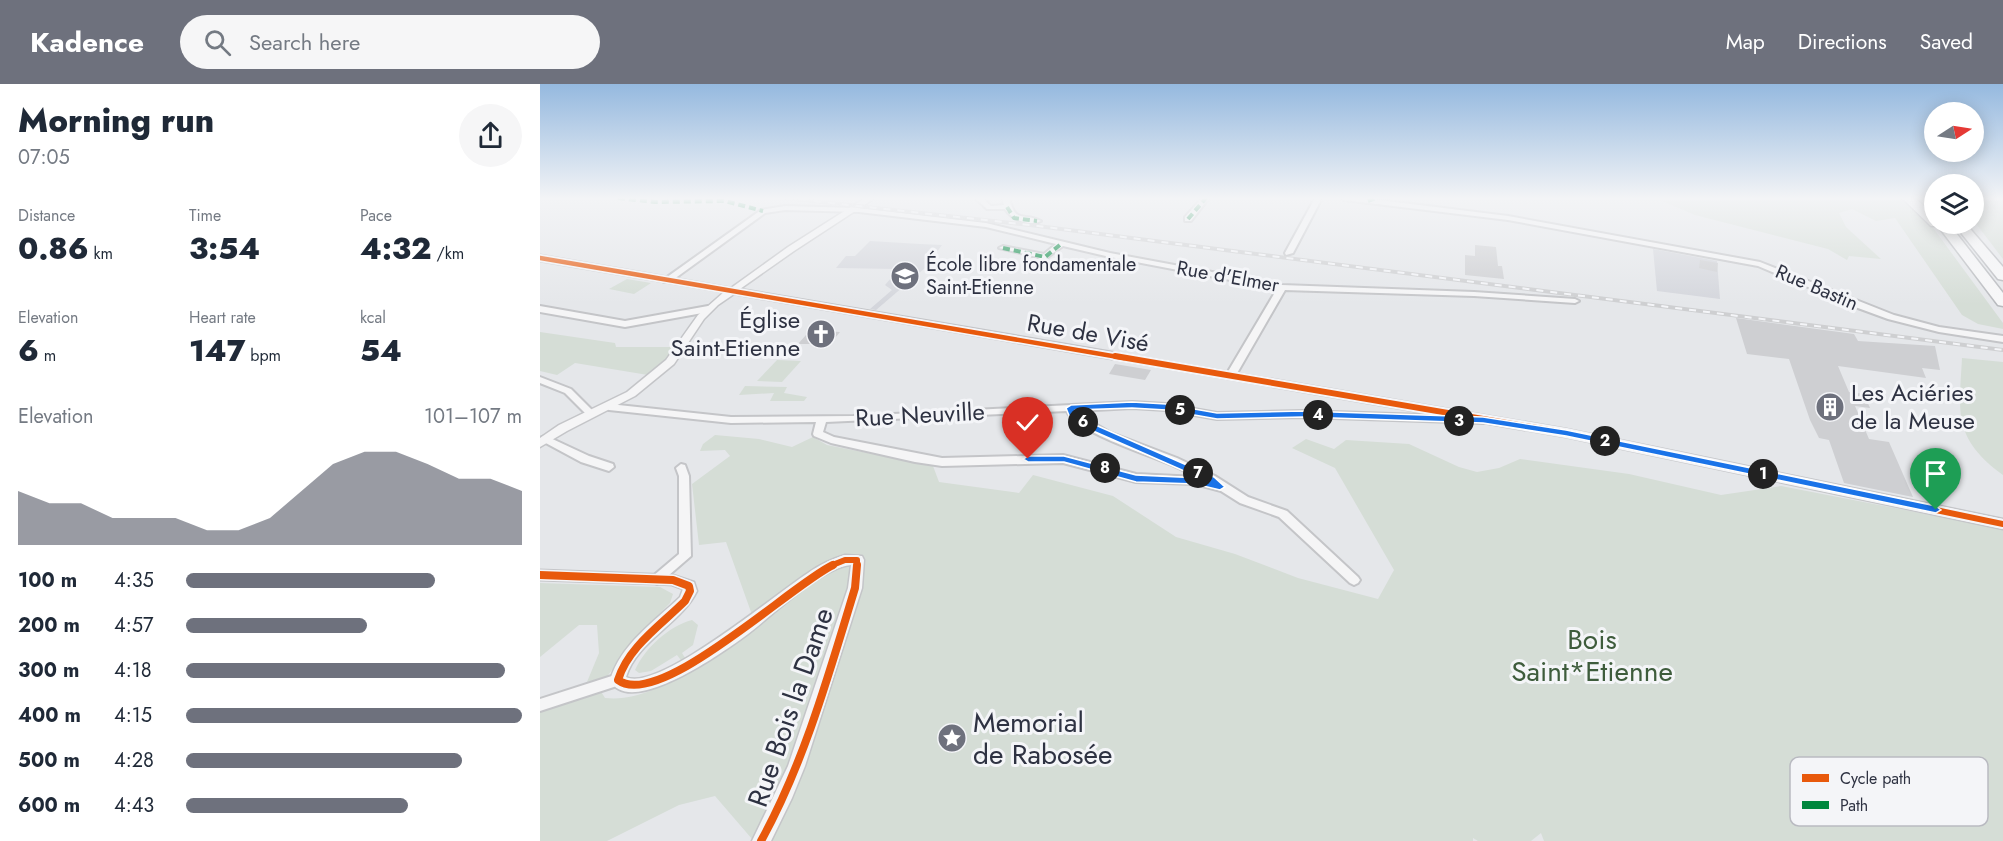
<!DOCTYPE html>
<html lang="en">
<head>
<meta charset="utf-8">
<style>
  :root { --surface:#fff; --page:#f6f6f7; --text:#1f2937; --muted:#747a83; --accent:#6e717d }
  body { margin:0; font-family:Jost,sans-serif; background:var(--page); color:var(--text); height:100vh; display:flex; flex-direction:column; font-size:22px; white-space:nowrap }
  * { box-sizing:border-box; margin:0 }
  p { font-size:20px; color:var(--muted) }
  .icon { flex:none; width:33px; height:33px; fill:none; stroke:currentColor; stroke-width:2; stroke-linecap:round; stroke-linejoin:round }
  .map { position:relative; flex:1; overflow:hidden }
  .drawer { display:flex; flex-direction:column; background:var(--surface); width:540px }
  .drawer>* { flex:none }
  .needle { width:39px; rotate:78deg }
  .fabs { position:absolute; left:1384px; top:18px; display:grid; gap:12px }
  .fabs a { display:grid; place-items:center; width:60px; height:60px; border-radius:50%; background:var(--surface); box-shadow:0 3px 15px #0003; font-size:30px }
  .pin { position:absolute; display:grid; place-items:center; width:51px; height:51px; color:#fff; margin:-62px -26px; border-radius:50% 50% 50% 0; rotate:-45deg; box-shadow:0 0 6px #0007 }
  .pin .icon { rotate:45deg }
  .km { position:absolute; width:30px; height:30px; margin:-15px; border-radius:50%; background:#222; color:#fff; font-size:16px; line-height:30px; text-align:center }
  .round { display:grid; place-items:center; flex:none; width:63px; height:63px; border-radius:32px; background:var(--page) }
  .summary { display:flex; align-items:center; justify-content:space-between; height:102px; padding:0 18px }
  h1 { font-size:33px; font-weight:800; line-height:45px }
  .metrics { display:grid; grid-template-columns:repeat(3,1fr); gap:9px; height:102px; padding:6px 18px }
  .metrics div { display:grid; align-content:center }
  .metrics b { font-size:30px; font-weight:800 }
  .metrics small { font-size:16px; font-weight:400 }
  .metrics p { font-size:16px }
  .chart { height:168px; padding:12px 18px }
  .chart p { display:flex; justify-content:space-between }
  .chart svg { width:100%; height:108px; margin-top:6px; fill:var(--accent); opacity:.7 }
  ul { padding:0 18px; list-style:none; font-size:20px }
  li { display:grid; grid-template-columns:96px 72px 1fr; align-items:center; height:45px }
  li i { height:15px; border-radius:8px; background:var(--accent) }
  header { display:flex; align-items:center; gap:36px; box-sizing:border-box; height:84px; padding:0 30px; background:var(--accent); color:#fff }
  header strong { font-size:28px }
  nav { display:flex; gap:33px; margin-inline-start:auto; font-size:21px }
  .search { width:420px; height:54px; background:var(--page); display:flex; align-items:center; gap:15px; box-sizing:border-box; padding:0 21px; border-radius:33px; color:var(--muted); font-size:22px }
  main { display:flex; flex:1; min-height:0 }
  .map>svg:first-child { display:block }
  .built { fill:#d4d6dc }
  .green { fill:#d5ddd6 }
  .building { fill:#cecfd2 }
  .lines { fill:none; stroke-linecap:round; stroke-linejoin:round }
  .minor-casing { stroke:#c4c5c8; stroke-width:4 }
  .tertiary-casing { stroke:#c4c5c8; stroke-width:3 }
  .motorway-casing { stroke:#b8babe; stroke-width:3 }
  .minor { fill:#f5f5f6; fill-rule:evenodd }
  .tertiary { fill:#f5f5f6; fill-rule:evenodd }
  .motorway { fill:#f7f7f8; fill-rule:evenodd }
  .rail-casing { stroke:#cecfd1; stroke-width:4 }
  .rail { stroke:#f4f5f8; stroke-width:2; stroke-dasharray:7; stroke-linecap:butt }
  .quiet { stroke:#00873e; stroke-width:4; stroke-dasharray:7 4; stroke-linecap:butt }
  .cycleway-far2-casing { stroke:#f4f5f8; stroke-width:8 }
  .cycleway-far1-casing { stroke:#f4f5f8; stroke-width:10 }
  .cycleway-casing { stroke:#f4f5f8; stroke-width:11 }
  .cycleway-far2 { stroke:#e8590c; stroke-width:4.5 }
  .cycleway-far1 { stroke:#e8590c; stroke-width:6 }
  .cycleway { stroke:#e8590c; stroke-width:8 }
  .route { fill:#1a73e8; stroke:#fff; stroke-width:1.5 }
  .labels { text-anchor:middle; stroke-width:6; stroke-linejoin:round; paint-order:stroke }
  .far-poi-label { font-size:20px; fill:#2e3242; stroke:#f4f5f8; text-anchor:start }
  .far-street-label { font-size:20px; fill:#2e3242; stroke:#f4f5f8 }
  .poi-label { font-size:24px; fill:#2e3242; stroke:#f4f5f8; text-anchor:end }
  .street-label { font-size:24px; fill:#2e3242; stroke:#f4f5f8 }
  .near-park-label { font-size:28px; fill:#3e5c3c; stroke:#f4f5f8 }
  .near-street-label { font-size:28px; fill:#2e3242; stroke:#f4f5f8 }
  .near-poi-label { font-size:28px; fill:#2e3242; stroke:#f4f5f8; text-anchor:start }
  .key { fill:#f4f5f8; stroke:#b9bac1; stroke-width:1.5 }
  .key-label { font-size:16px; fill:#2e3242 }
</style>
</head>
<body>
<header>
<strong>Kadence</strong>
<div class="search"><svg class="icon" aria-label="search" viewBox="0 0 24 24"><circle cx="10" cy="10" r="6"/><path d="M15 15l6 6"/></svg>Search here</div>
<nav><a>Map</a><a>Directions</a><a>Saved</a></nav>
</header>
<main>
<section class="drawer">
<div class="summary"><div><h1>Morning run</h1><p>07:05</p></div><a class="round"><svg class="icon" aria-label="share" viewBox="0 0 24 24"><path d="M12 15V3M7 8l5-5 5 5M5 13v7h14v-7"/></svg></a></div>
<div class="metrics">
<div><p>Distance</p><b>0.86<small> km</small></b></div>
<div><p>Time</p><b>3:54</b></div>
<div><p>Pace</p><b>4:32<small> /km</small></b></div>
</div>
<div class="metrics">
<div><p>Elevation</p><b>6<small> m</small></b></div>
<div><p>Heart rate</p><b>147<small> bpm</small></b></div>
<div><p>kcal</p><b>54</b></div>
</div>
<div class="chart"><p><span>Elevation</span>101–107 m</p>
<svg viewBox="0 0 160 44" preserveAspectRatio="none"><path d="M0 44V22L10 27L20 27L30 33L40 33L50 33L60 38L70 38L80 33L90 22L100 11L110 6L120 6L130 11L140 17L150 17L160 22V44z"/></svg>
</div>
<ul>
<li><b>100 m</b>4:35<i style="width:74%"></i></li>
<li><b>200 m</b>4:57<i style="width:54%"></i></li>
<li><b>300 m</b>4:18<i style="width:95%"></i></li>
<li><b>400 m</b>4:15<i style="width:100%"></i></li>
<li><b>500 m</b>4:28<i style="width:82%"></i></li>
<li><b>600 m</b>4:43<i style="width:66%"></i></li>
</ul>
</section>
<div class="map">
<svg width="1463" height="757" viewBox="0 0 1463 757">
  <rect width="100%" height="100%" fill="#e5e7ea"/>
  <g class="built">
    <path d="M330,157L380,160L402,161L385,184L336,226L330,225L352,206L345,201L359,185L296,184L306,172H315Z"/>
    <path d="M1113,165L1177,177L1180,215L1117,207Z"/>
  </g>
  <g class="green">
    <path d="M1115,114H1365L1388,137L1463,239V245L1438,240L1422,231L1355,134L1336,137L1312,125L1299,129L1306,143L1341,175L1309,172L1307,176L1288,165L1155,131Z"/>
    <path d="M1434,114H1463V175L1434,137Z"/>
    <path d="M87,195L111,199L94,210L69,205Z"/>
    <path d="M0,248L75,259L76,263H136L133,269L108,291L35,279L17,291L0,287Z"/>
    <path d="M1422,274L1463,278V391C1413,354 1419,330 1422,274Z"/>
    <path d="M237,276L261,277L242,298L217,297Z"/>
    <path d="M205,302L247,303L244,309L267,313L264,317H230L234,309L199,311Z"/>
    <path d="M175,351L219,355L252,363L273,353L287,361L393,382L399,398L479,409L493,391L573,412L636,453L695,470L758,494L838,515L854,486L795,384L752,364L766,355L794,365L806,356L869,360L919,383L937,388L959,384L980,375L1089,390L1181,411L1241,402L1463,445V757H1004L1001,749L991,757H938L933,754V757H224L212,755L175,712L139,721L67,757H0V625L60,606L65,614C98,617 121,602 149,587L137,571L111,587L99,589L95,586C105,564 129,542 152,536L158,541L153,561L142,569L152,585L219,541L211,528L186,458L159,461L152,400L190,372L185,366L160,367L163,360Z"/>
    <path d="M0,499L120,503L133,510L130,519L95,555L66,594L47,598L59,569L57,541H39L0,573Z"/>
  </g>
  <g class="building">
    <path d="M935,161L956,163L958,182H962L964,195L925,191V171L935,172Z"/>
    <path d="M1160,176L1178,179L1177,188L1159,184Z"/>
    <path d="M1196,234L1314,250L1318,257L1395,262L1400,286L1382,284L1386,294L1298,282L1309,308L1324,310L1330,324L1315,322L1329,355L1349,358L1373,413L1304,399L1289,356L1279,354L1270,336L1249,275L1207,270Z"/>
    <path d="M289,240L283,247L300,248L290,260H258L274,242Z"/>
    <path d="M575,280L611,286L605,296L569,290Z"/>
  </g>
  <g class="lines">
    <g class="minor-casing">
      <g id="minor">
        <path d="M435,114H442L451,122L464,121L462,114H469C476,141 483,128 501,137C489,143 472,136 465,125H447Z"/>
        <path d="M662,114H669L651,137H645V133Z"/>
        <path d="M775,114H782L753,169L746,171L745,169Z"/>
        <path d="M801,114H823L968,132L1220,178L1354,231L1399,243L1463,252V258L1399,248L1348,235L1318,224L1218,182L968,136L804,116Z"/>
        <path d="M245,122L319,124L446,139L570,169L742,201L934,208L1035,215L1039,217L1035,219L934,212L745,206L696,291L691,294L686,291L737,205L570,173L523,162L505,175L459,164L463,162L504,170L516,160L446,143L319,128L245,126L225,129L130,198H124L123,196L221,126Z"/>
        <path d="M0,222L85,237L168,222L172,225L168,228L85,243L0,228Z"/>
        <path d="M0,293L31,305L56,330L54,332H48L25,309L0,299Z"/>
        <path d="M592,318L626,320L677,329L763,327L943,333L948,336L943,339L763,333L677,335L626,326L592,324L537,327L538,330L569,348L637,374L675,392L708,413L747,427L818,493L820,496L818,499L814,501L810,499L739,433L700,419L681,407L655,400L596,398L523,379L402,382L375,378L291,359L274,352L273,350L276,338L191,339L69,326L64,323L69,320L191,333L313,332ZM527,327C534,347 606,370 627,379C637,383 647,388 657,393L596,390L523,371L402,374L294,353L283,348L286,338Z"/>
        <path d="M6,352L49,372L73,380L74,383L69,387L41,378L2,357L1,355L2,353Z"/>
        <path d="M141,380L145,381L149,392L151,472L121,498L117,500L113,498L111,495L113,492L139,470V392L136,384Z"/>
        <path d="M78,590L83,592L85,596L83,600L0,627V615Z"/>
      </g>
    </g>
    <g class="tertiary-casing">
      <g id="tertiary">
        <path d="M325,114H335L254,167L200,205L1026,345L1463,435V445L1026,353L194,210L178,221L164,235L134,280L95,312L27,347L0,363V354L19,341L87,308L126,276L158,231L184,208L0,177V171L191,204L248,163Z"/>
        <path d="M305,471L322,472L324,476L322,504L265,682L252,714L231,757H212L248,682L308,504L311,481C281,483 229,535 204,553C182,569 89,635 70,596C81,560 114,538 140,513L143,505L132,501L117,500L0,496V486L133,491L154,498L157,507C141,540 97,557 86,593C118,609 238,508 268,489C279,481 292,475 305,471Z"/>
      </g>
    </g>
    <g class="motorway-casing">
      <g id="motorway">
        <path d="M1362,114H1375L1395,132V140H1409L1463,209V222L1458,221L1398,142H1391Z"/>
        <path d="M1414,140H1426L1463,183V196L1458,195Z"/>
      </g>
    </g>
    <use href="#minor" class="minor"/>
    <use href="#tertiary" class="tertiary"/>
    <use href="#motorway" class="motorway"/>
    <g class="rail-casing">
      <path id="rail" d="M246,114L490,141L1463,266"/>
    </g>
    <use href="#rail" class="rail"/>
    <g class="quiet">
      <path d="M78,114L115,118L185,117L223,127"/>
      <path d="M828,117L836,114"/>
      <path d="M467,123L474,134L497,137"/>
      <path d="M648,135L666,114"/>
      <path d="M463,164L505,173L521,160"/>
    </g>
    <g class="cycleway-far2-casing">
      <path id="cycleway-far2" d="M0,174L584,274"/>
    </g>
    <g class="cycleway-far1-casing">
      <g id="cycleway-far1">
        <path d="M575,272L1026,349L1463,440"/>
        <path d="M290,482L305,476H317V482"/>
      </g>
    </g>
    <g class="cycleway-casing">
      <g id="cycleway">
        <path d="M0,491L133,496L149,502L150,507L145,517C121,541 88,563 78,596C119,627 252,500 293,481"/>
        <path d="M221,757C264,679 289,590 315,504L317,481"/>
      </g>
    </g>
    <use href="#cycleway-far2" class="cycleway-far2"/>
    <use href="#cycleway-far1" class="cycleway-far1"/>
    <use href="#cycleway" class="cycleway"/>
  </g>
  <linearGradient id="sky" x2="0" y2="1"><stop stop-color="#95b9df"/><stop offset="0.52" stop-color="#f3f4f6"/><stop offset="1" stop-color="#f3f4f6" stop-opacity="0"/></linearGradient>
  <rect width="1463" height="220" fill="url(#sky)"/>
  <path class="route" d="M592,318L626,320L677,329L763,327L943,333L1026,346L1396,422L1401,426L1396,429L1026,352L943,339L763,333L677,335L626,326L592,324L536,326L551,339L674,393L685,403L680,406L655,400L596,398L524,378H488L483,375L488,372H524L596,391L660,394L544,343L530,334L526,324L531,321Z"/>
  <defs>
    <g id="school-disc" transform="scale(1.5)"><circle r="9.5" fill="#6e717d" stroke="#f4f5f8"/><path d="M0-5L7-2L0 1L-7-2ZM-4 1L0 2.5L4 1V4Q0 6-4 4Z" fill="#fff"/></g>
    <g id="church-disc" transform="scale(1.5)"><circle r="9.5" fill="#6e717d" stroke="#f4f5f8"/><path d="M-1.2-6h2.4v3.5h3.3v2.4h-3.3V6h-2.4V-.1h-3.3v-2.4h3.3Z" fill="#fff"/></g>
    <g id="building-disc" transform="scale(1.5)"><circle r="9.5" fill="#6e717d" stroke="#f4f5f8"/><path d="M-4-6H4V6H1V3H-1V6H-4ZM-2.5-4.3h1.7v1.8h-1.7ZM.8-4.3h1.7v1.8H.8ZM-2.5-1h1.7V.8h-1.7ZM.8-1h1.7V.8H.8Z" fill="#fff"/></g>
    <g id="sight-disc" transform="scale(1.5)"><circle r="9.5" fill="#6e717d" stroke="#f4f5f8"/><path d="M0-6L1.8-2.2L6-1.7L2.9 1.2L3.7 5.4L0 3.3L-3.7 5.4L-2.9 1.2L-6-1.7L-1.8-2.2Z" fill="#fff"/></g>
  </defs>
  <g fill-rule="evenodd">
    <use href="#school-disc" x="365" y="192"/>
    <use href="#church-disc" x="281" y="250"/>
    <use href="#building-disc" x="1290" y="323"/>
    <use href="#sight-disc" x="412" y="654"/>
  </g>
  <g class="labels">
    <g class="far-poi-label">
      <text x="386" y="187">École libre fondamentale<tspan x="386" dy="23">Saint-Etienne</tspan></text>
    </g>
    <g class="far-street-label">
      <text transform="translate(688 192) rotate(10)" y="7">Rue d'Elmer</text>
      <text transform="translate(1277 203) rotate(23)" y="7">Rue Bastin</text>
    </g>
    <g class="poi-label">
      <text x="260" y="244">Église<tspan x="260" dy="28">Saint-Etienne</tspan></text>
      <text x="1311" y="317" text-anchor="start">Les Aciéries<tspan x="1311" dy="28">de la Meuse</tspan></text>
    </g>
    <g class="street-label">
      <text transform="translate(548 249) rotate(10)" y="8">Rue de Visé</text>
      <text transform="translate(380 331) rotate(-3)" y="8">Rue Neuville</text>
    </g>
    <g class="near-park-label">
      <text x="1052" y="565">Bois<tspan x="1052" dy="32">Saint*Etienne</tspan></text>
    </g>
    <g class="near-street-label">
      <text transform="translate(250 623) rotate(-71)" y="10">Rue Bois la Dame</text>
    </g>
    <g class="near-poi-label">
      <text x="433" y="648">Memorial<tspan x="433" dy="32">de Rabosée</tspan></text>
    </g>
  </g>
  <rect x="1250" y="673" width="198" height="69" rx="9" class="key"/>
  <rect x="1262" y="690" width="27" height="8" fill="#e8590c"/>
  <rect x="1262" y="717" width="27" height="8" fill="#00873e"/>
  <g class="key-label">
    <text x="1300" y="700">Cycle path</text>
    <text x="1300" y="727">Path</text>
  </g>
</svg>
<div class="fabs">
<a><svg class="needle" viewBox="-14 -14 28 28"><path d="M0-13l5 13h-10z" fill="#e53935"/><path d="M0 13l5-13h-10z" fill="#747a83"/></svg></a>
<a><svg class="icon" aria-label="layers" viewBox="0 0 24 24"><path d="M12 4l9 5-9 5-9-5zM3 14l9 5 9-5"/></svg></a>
</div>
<div class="pin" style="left:1396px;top:426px;background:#1e9e55"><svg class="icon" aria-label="arrive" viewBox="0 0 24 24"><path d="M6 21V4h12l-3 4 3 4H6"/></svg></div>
<div class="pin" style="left:488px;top:375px;background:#d93025"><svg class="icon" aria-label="check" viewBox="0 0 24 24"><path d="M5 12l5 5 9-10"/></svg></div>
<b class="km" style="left:1223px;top:390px">1</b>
<b class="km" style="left:1065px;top:357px">2</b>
<b class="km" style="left:919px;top:337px">3</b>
<b class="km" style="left:778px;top:331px">4</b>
<b class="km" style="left:640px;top:326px">5</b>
<b class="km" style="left:543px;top:338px">6</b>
<b class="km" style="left:658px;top:389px">7</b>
<b class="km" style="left:565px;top:384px">8</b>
</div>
</main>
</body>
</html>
